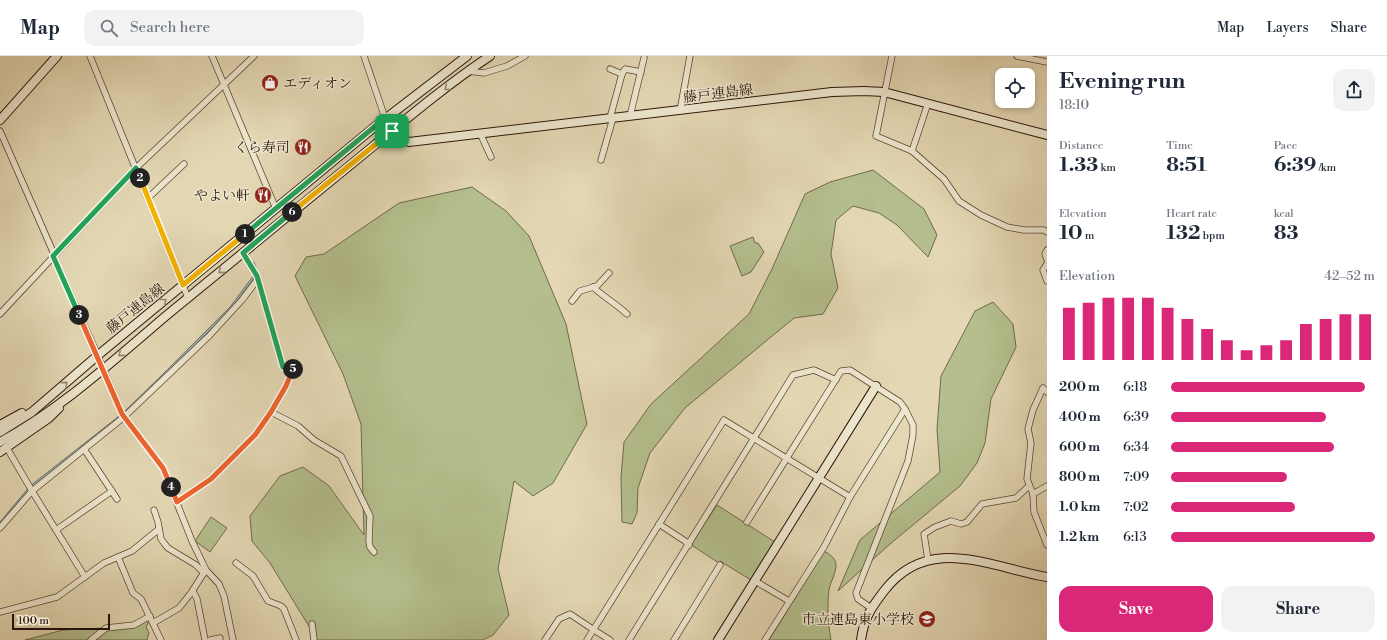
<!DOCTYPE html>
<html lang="en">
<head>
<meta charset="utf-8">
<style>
  :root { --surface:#fff; --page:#f2f2f3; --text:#1f2937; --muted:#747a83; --line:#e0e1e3; --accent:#db2777 }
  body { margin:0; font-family:"Libre Bodoni","Noto Serif JP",serif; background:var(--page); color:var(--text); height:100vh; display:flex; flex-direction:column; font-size:15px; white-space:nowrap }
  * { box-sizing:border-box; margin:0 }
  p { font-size:13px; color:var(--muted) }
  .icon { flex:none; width:22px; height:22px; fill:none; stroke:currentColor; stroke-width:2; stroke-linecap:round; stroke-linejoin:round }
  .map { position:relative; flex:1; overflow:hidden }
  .side { display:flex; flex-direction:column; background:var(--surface); width:340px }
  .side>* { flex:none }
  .controls { position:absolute; left:995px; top:12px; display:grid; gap:8px }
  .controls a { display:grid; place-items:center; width:40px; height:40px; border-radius:8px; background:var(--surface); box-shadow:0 2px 6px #0003; font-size:20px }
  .scale { position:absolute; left:12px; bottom:10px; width:98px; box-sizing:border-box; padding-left:4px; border:2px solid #2c150a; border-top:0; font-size:11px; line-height:14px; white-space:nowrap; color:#2c150a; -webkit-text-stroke:3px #ede6ce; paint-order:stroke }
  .pin { position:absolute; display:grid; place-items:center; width:34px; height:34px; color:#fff; margin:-17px; border-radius:8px; box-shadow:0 2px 6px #0006 }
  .km { position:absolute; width:20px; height:20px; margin:-10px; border-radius:50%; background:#222; color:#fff; font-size:11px; line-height:20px; text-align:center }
  .round { display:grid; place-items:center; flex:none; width:42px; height:42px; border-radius:12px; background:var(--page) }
  .headline { display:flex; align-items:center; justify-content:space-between; height:68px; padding:0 12px }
  h1 { font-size:22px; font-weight:800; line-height:30px }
  .metrics { display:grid; grid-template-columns:repeat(3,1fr); gap:6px; height:68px; padding:4px 12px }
  .metrics div { display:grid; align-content:center }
  .metrics b { font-size:20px; font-weight:800 }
  .metrics small { font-size:11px; font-weight:400 }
  .metrics p { font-size:11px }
  .chart { height:112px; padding:8px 12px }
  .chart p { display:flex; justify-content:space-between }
  .chart svg { width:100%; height:72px; margin-top:4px; stroke:var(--accent); stroke-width:6 }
  .action { display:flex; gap:8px; margin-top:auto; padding:8px 12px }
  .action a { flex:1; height:46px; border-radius:12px; background:var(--accent); color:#fff; font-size:16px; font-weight:800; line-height:46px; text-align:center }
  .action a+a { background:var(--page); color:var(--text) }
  ul { padding:0 12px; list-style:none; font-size:13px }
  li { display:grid; grid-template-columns:64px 48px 1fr; align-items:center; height:30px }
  li i { height:10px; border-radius:5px; background:var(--accent) }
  header { display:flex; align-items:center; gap:24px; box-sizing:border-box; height:56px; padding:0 20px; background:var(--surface); border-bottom:1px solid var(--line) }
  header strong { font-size:19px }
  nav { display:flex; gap:22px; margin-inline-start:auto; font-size:14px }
  .search { width:280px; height:36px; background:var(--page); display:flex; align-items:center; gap:10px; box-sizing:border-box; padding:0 14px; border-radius:12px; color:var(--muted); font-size:15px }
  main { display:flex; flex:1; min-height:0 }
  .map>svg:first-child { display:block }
  .green { fill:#b4bf8d; stroke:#706a4c }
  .water { fill:#9ab7b8; stroke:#6e7672 }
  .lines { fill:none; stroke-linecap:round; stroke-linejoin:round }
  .street-casing { stroke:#5a4634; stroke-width:7 }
  .secondary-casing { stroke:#2c150a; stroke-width:10 }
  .street { stroke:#ede6ce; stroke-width:5.5 }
  .secondary { stroke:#ede6ce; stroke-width:8 }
  .oneway { stroke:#968876 }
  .split-1-casing { stroke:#fff; stroke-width:8 }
  .split-2-casing { stroke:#fff; stroke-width:8 }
  .split-3-casing { stroke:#fff; stroke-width:8 }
  .split-4-casing { stroke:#fff; stroke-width:8 }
  .split-5-casing { stroke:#fff; stroke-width:8 }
  .split-6-casing { stroke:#fff; stroke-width:8 }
  .split-7-casing { stroke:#fff; stroke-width:8 }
  .split-1 { stroke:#22a559; stroke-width:5 }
  .split-2 { stroke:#f5b400; stroke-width:5 }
  .split-3 { stroke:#22a559; stroke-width:5 }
  .split-4 { stroke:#f0652b; stroke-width:5 }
  .split-5 { stroke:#f0652b; stroke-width:5 }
  .split-6 { stroke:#22a559; stroke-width:5 }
  .split-7 { stroke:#f5b400; stroke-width:5 }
  .labels { text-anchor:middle; stroke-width:3; stroke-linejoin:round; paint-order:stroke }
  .poi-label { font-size:14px; fill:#2c150a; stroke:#ede6ce; text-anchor:end }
  .street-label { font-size:14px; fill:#2c150a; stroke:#ede6ce }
</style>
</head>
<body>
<header>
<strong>Map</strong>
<div class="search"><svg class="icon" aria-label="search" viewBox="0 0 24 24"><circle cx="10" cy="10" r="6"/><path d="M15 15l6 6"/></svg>Search here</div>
<nav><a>Map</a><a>Layers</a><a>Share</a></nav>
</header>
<main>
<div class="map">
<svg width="1047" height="584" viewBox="0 0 1047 584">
  <rect width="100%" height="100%" fill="#e4d8b4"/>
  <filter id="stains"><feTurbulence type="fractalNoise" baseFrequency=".005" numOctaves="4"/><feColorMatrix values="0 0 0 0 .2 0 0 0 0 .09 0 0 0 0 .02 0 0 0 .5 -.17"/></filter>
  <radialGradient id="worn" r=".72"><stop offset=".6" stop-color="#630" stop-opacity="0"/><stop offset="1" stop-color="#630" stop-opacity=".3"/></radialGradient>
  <g class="green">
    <path d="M873,114L924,153L937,179L928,201L897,169L879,157L853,150L836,164L831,198L838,232L823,258L794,262L685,352L650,397L638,432L637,457L632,468L622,466L621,421L624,386L651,348L749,258L772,213L805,138L830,126Z"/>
    <path d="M472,131L506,155L529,180L566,268L587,368L553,427L533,440L514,425L498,513L509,559L493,579L483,584H317L315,580L270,507L252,485L250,460L280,420L303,411L329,430L364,479L361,368L343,318L295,220L306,201L324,198L399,147Z"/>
    <path d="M753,181L755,187H758L764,196L751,216L742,220L730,190Z"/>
    <path d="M993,246L1013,268L1016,291L991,343L985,387L977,407L960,430L890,488L838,535L860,484L940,416L937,373L941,320L975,255Z"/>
    <path d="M717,449L775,486L751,524L720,505L719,507L693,490L692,487Z"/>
    <path d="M211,461L227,472L210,496L195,485Z"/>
    <path d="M824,495C829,498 836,502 836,509C836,517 831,525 829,533C827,550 828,568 831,584H769Z"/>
    <path d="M148,563L149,565L146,571L149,577L147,584H93L106,574Z"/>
    <path d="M103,572L88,584H25L63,574Z"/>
  </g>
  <path class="water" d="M254,206L258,217L231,253L166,318L124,359L32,432L0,470V466L30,430L123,357L165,316L230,251L254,219L256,215L252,207Z"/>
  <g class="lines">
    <g class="street-casing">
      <g id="street">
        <path d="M90,0L188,242"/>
        <path d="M212,0L276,153"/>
        <path d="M364,0L385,62"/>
        <path d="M892,0L876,80L912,95L944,123L959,145L981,159L1007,171L1024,174H1044L1047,176"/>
        <path d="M1017,0L1047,6"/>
        <path d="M610,13L622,18L625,13L641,16"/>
        <path d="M468,15L484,17L507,10L525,0"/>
        <path d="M680,55L690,0"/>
        <path d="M630,60L644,2"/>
        <path d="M610,62L622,18"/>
        <path d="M0,75L54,198"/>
        <path d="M480,77L491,101"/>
        <path d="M912,95L928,47"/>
        <path d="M601,104L613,62"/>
        <path d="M148,142L184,108"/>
        <path d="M1047,194L1045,198L1047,204"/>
        <path d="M53,200L94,291L122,358L163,412L192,485L206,514L219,528L224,540L233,584"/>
        <path d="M1047,208L1043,214L1047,225"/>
        <path d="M593,231C604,241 616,248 627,258"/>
        <path d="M572,245L580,235L597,230L609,217"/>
        <path d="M0,258L136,112L254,0"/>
        <path d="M1047,336L1043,332L1033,354L1028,373L1031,387L1027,423L1033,438L1047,430"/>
        <path d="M271,356L298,370L314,384L341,400L370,460L369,485L370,491L374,496"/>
        <path d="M7,392L32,435L85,521"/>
        <path d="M84,393L117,443"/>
        <path d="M1033,438L1034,456L1047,489"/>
        <path d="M177,446L211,423L255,379L271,356L286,330L293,313L283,311L257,220L243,197"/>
        <path d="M154,454L158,466L161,483L164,487L168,492L196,509L204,517"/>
        <path d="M747,466L841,315L850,314L900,346L905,353L913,369V379L908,405L856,537L858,543L871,552"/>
        <path d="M659,468L685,485L689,489"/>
        <path d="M0,472L32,435L124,361L209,280L242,244L258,223"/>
        <path d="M56,474L112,435"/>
        <path d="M118,501L133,537L141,543L161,584"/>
        <path d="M928,504L924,478L935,471L951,465L961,468L967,466L982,448L1016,442L1029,430"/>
        <path d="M236,507L253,520L268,545L281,550L284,553L296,584"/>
        <path d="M755,525L789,545"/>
        <path d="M193,535L197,543L205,584"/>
        <path d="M0,556L57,541L104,507L132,495L159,473"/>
        <path d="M153,567L179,552L191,537L205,515"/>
        <path d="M312,568L314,584"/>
        <path d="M91,584L106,572L134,569L150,560"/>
        <path d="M210,584L220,582"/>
        <path d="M545,584L559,563L570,558L594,574L610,584"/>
        <path d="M587,584L724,364L850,441"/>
        <path d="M629,584L793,319L814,314L836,324"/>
        <path d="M674,584L720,509"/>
        <path d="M765,584L824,491L850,441L905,353"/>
      </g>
    </g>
    <g class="secondary-casing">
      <g id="secondary">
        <path d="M385,62C391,74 396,82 409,86L832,36L864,35L884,36L1047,79"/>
        <path d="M0,64L57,0"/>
        <path d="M0,369L22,357"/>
        <path d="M0,376L32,356L97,300L372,73L467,0"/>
        <path d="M0,386C61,353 114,304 167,259C229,208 291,157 354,106C398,70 442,32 490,0"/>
        <path d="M0,396L49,362L59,352"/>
        <path d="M718,584L876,330"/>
        <path d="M861,584C864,562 871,552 884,535C928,477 989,511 1047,521"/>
      </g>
    </g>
    <use href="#street" class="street"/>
    <use href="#secondary" class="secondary"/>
  </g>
  <defs><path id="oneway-chevron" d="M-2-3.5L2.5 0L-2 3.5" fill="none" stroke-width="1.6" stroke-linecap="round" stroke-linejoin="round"/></defs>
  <g class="oneway">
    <use href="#oneway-chevron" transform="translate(447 32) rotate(142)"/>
    <use href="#oneway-chevron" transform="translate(221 215) rotate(140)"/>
    <use href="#oneway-chevron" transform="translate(164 245) rotate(-39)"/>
    <use href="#oneway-chevron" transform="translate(121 298) rotate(140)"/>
    <use href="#oneway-chevron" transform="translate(65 328) rotate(-41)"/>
  </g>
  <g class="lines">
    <g class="split-1-casing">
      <path id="split-1" d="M245,178L385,62L392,75"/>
    </g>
    <g class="split-2-casing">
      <path id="split-2" d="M140,122L183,229L245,178"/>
    </g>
    <g class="split-3-casing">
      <path id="split-3" d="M79,259L53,200L136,112L140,122"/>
    </g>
    <g class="split-4-casing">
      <path id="split-4" d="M79,259L122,358L163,412L171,431"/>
    </g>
    <g class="split-5-casing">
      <path id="split-5" d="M171,431L177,446L211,423L255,379L271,356L286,330L293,313"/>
    </g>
    <g class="split-6-casing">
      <path id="split-6" d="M292,156L243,197L257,220L283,311L293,313"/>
    </g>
    <g class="split-7-casing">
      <path id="split-7" d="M292,156L392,75"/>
    </g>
    <use href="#split-1" class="split-1"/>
    <use href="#split-2" class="split-2"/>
    <use href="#split-3" class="split-3"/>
    <use href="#split-4" class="split-4"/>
    <use href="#split-5" class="split-5"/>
    <use href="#split-6" class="split-6"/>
    <use href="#split-7" class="split-7"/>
  </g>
  <defs>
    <g id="shop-disc" transform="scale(0.9)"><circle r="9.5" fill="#8f2418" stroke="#ede6ce"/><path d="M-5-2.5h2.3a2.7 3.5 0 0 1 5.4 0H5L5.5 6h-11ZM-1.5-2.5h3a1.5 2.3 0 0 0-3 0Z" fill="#fff"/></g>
    <g id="restaurant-disc" transform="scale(0.9)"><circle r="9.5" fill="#8f2418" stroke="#ede6ce"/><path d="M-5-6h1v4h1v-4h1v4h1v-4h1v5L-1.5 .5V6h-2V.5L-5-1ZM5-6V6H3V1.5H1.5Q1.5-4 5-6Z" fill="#fff"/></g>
    <g id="school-disc" transform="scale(0.9)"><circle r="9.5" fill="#8f2418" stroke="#ede6ce"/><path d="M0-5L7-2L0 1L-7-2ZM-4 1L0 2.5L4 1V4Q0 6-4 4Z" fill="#fff"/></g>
  </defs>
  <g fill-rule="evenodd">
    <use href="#shop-disc" x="270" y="27"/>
    <use href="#restaurant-disc" x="303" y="91"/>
    <use href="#restaurant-disc" x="263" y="139"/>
    <use href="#school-disc" x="927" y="563"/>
  </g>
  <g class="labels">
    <g class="poi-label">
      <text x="283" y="32" text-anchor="start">エディオン</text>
      <text x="290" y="96">くら寿司</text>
      <text x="250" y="144">やよい軒</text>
      <text x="914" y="568">市立連島東小学校</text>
    </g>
    <g class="street-label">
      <text transform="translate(718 37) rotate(-7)" y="5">藤戸連島線</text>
      <text transform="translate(135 252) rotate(-39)" y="5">藤戸連島線</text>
    </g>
  </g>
  <rect width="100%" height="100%" filter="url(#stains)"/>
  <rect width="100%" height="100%" fill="url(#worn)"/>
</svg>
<div class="controls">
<a><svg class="icon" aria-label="locate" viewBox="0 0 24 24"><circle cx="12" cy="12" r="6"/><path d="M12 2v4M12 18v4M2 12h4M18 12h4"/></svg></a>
</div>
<div class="scale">100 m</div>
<div class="pin" style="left:392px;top:75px;background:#1e9e55"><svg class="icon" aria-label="arrive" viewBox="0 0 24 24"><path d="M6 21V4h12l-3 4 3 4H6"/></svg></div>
<b class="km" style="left:245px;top:178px">1</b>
<b class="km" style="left:140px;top:122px">2</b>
<b class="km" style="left:79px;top:259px">3</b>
<b class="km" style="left:171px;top:431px">4</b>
<b class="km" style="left:293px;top:313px">5</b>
<b class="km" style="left:292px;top:156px">6</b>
</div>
<section class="side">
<div class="headline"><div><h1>Evening run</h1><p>18:10</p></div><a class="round"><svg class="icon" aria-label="share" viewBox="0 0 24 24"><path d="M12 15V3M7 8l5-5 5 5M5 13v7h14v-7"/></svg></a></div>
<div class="metrics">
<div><p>Distance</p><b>1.33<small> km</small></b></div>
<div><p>Time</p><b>8:51</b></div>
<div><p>Pace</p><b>6:39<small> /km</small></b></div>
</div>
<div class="metrics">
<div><p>Elevation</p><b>10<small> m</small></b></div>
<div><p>Heart rate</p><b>132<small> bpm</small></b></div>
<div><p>kcal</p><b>83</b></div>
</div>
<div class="chart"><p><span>Elevation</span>42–52 m</p>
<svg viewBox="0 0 160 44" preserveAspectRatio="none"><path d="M5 44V12M15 44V9M25 44V6M35 44V6M45 44V6M55 44V12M65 44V19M75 44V25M85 44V32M95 44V38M105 44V35M115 44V32M125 44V22M135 44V19M145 44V16M155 44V16"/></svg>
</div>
<ul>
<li><b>200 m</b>6:18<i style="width:95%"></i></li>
<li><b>400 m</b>6:39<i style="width:76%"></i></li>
<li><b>600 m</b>6:34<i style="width:80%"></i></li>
<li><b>800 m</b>7:09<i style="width:57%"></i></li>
<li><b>1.0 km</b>7:02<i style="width:61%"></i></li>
<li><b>1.2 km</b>6:13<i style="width:100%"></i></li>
</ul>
<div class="action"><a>Save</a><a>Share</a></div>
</section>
</main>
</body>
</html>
